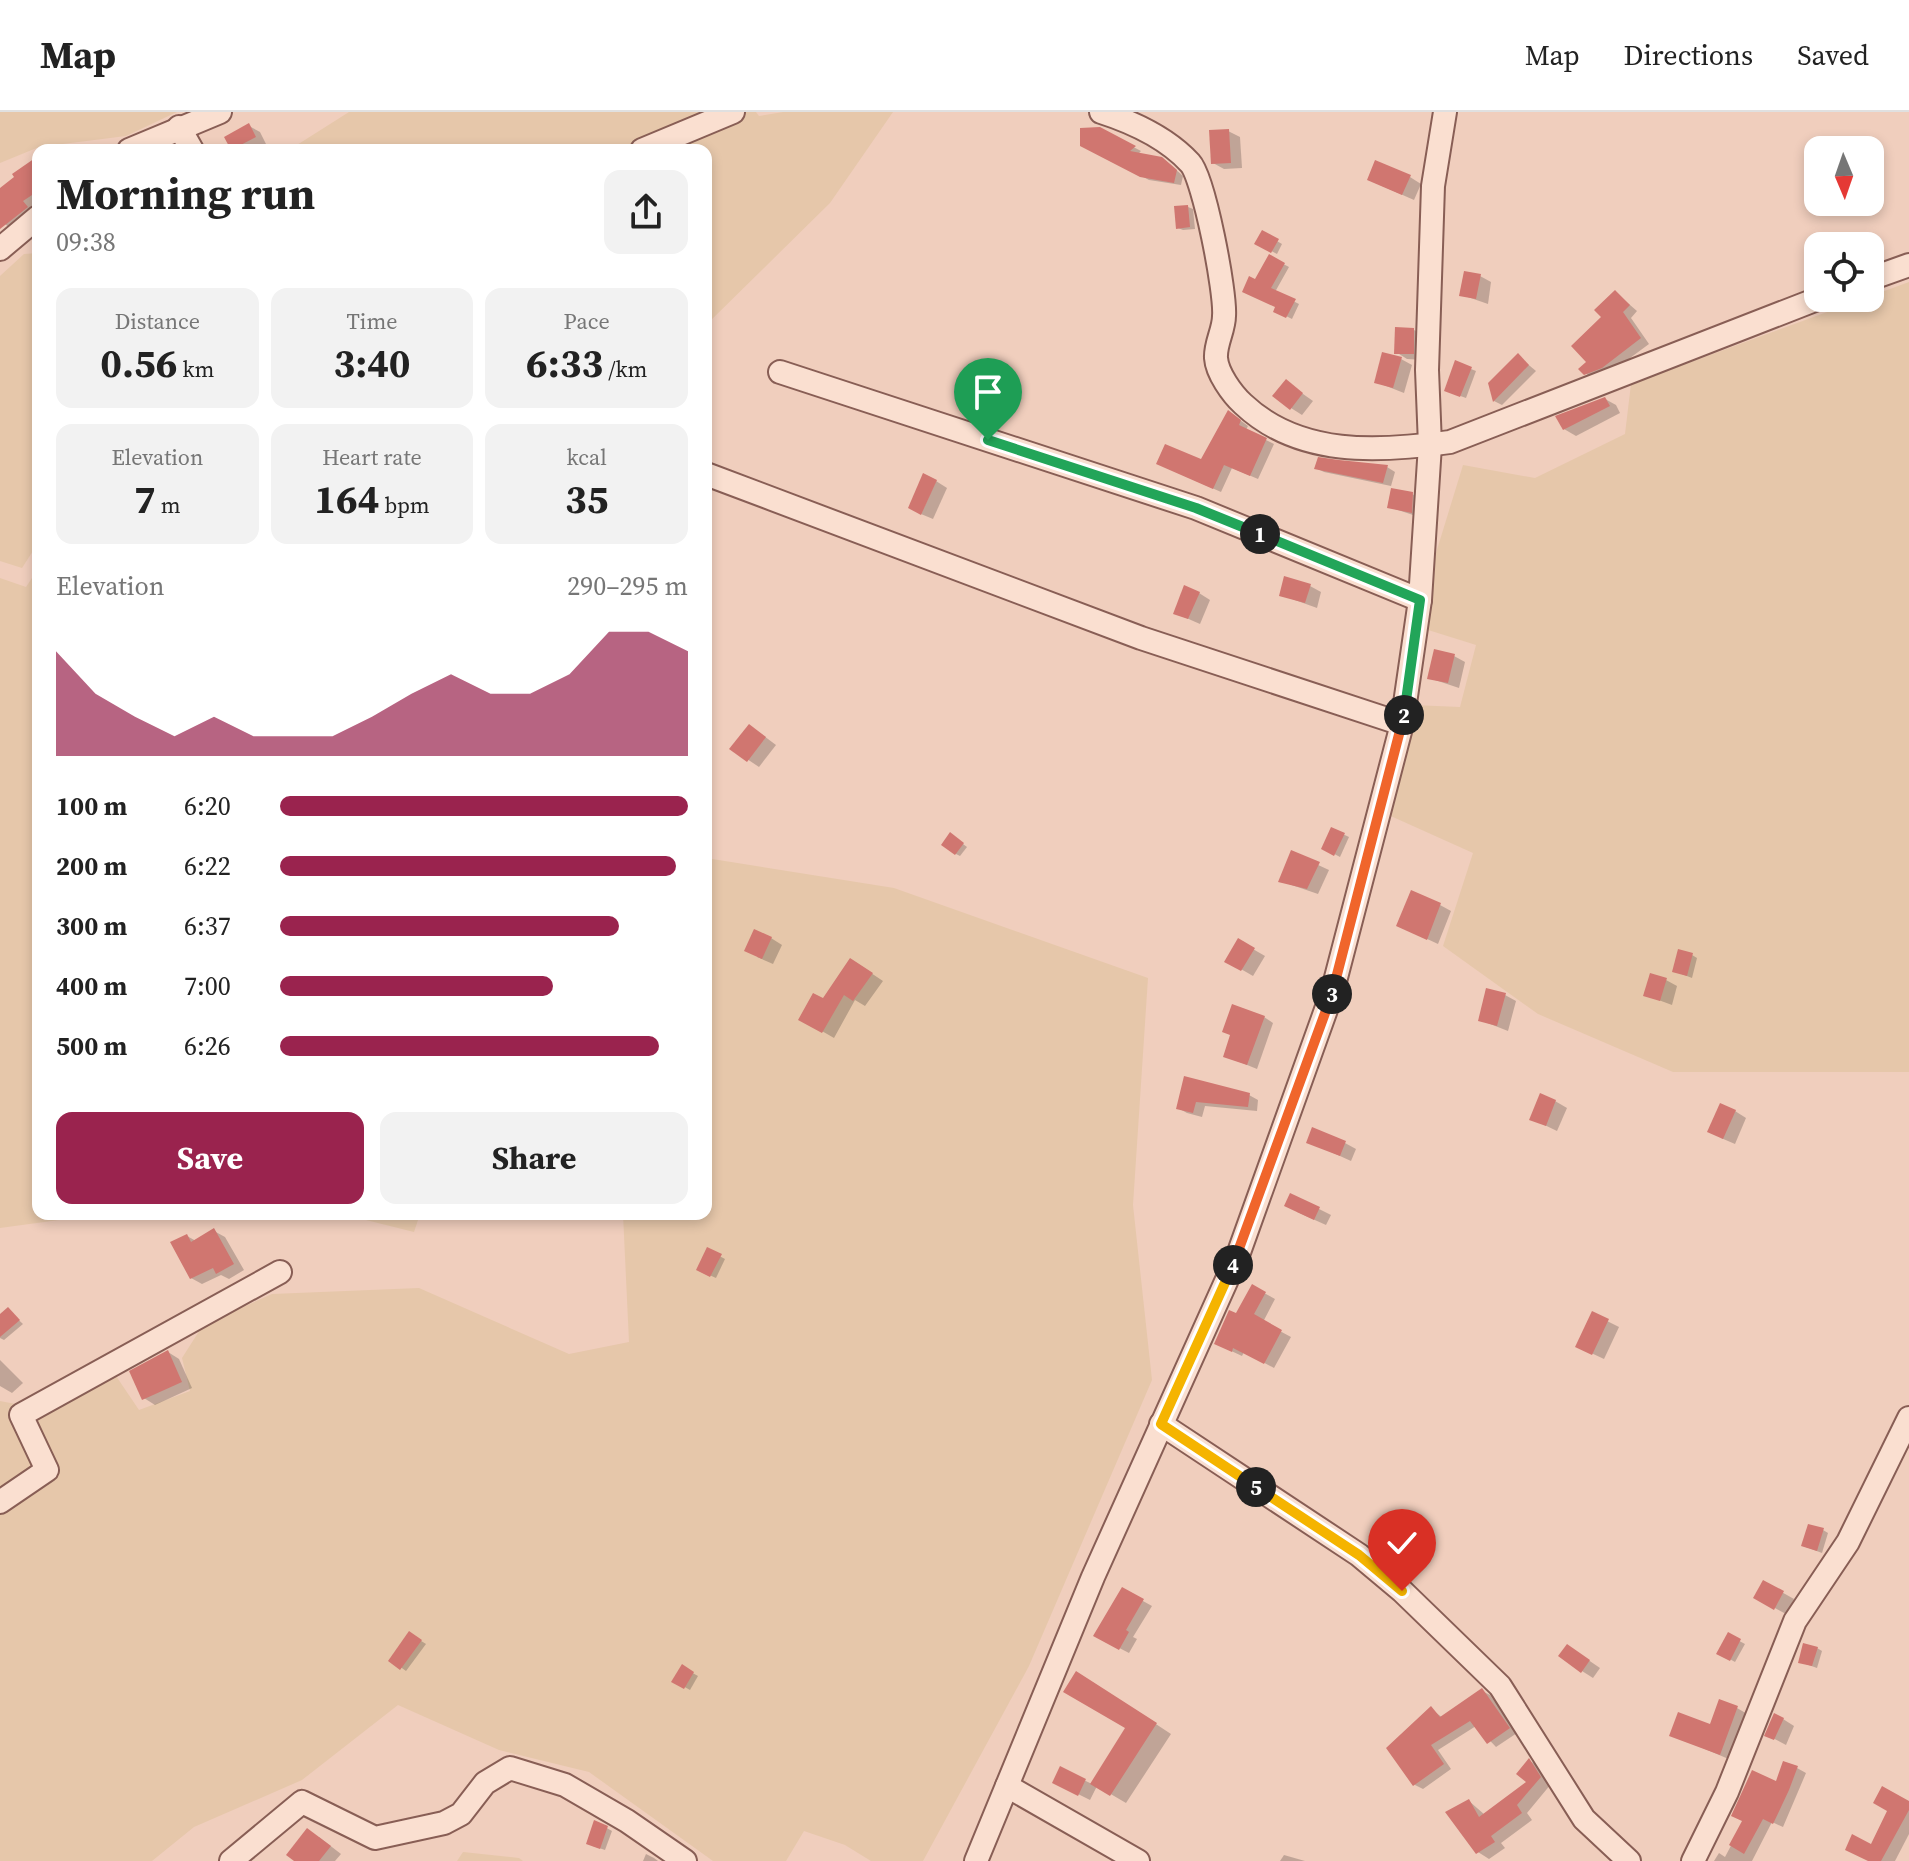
<!DOCTYPE html>
<html lang="en">
<head>
<meta charset="utf-8">
<style>
  :root { --surface:#fff; --page:#f2f2f2; --text:#222; --muted:#767676; --line:#e0e0e0; --accent:#9a234e }
  body { margin:0; font-family:"Source Serif 4",serif; background:var(--page); color:var(--text); height:100vh; display:flex; flex-direction:column; font-size:30px; white-space:nowrap }
  * { box-sizing:border-box; margin:0 }
  p { font-size:26px; color:var(--muted) }
  .icon { flex:none; width:44px; height:44px; fill:none; stroke:currentColor; stroke-width:2; stroke-linecap:round; stroke-linejoin:round }
  .map { position:relative; flex:1; overflow:hidden }
  .side { position:absolute; left:32px; top:32px; width:680px; height:1076px; display:flex; flex-direction:column; background:var(--surface); border-radius:16px; box-shadow:0 4px 12px #0003 }
  .side>* { flex:none }
  .needle { width:52px; rotate:178deg }
  .tools { position:absolute; left:1804px; top:24px; display:grid; gap:16px }
  .tools a { display:grid; place-items:center; width:80px; height:80px; border-radius:16px; background:var(--surface); box-shadow:0 4px 12px #0003; font-size:40px }
  .pin { position:absolute; display:grid; place-items:center; width:68px; height:68px; color:#fff; margin:-82px -34px; border-radius:50% 50% 50% 0; rotate:-45deg; box-shadow:0 0 8px #0007 }
  .pin .icon { rotate:45deg }
  .km { position:absolute; width:40px; height:40px; margin:-20px; border-radius:50%; background:#222; color:#fff; font-size:22px; line-height:40px; text-align:center }
  .round { display:grid; place-items:center; flex:none; width:84px; height:84px; border-radius:16px; background:var(--page) }
  .head { display:flex; align-items:center; justify-content:space-between; height:136px; padding:0 24px }
  h1 { font-size:44px; font-weight:700; line-height:60px }
  .stats { display:grid; grid-template-columns:repeat(3,1fr); gap:12px; height:136px; padding:8px 24px }
  .stats div { display:grid; align-content:center; border-radius:16px; background:var(--page); text-align:center }
  .stats b { font-size:40px; font-weight:700 }
  .stats small { font-size:22px; font-weight:400 }
  .stats p { font-size:22px }
  .chart { height:224px; padding:16px 24px }
  .chart p { display:flex; justify-content:space-between }
  .chart svg { width:100%; height:144px; margin-top:8px; fill:var(--accent); opacity:.7 }
  .button { display:flex; gap:16px; margin-top:auto; padding:16px 24px }
  .button a { flex:1; height:92px; border-radius:16px; background:var(--accent); color:#fff; font-size:32px; font-weight:700; line-height:92px; text-align:center }
  .button a+a { background:var(--page); color:var(--text) }
  ul { padding:0 24px; list-style:none; font-size:26px }
  li { display:grid; grid-template-columns:128px 96px 1fr; align-items:center; height:60px }
  li i { height:20px; border-radius:10px; background:var(--accent) }
  header { display:flex; align-items:center; gap:48px; box-sizing:border-box; height:112px; padding:0 40px; background:var(--surface); border-bottom:2px solid var(--line) }
  header strong { font-size:38px }
  nav { display:flex; gap:44px; margin-inline-start:auto; font-size:28px }
  .map>svg:first-child { display:block }
  .farmland { fill:#e6c7aa }
  .shadow { fill:#0003 }
  .building { fill:#d07670 }
  .lines { fill:none; stroke-linecap:round; stroke-linejoin:round }
  .minor-casing { stroke:#885e55; stroke-width:26 }
  .minor { stroke:#fadfd0; stroke-width:22 }
  .split-1-casing { stroke:#fff; stroke-width:16 }
  .split-2-casing { stroke:#fff; stroke-width:16 }
  .split-3-casing { stroke:#fff; stroke-width:16 }
  .split-4-casing { stroke:#fff; stroke-width:16 }
  .split-5-casing { stroke:#fff; stroke-width:16 }
  .split-6-casing { stroke:#fff; stroke-width:16 }
  .split-1 { stroke:#22a559; stroke-width:10 }
  .split-2 { stroke:#22a559; stroke-width:10 }
  .split-3 { stroke:#f0652b; stroke-width:10 }
  .split-4 { stroke:#f0652b; stroke-width:10 }
  .split-5 { stroke:#f5b400; stroke-width:10 }
  .split-6 { stroke:#f5b400; stroke-width:10 }
</style>
</head>
<body>
<header>
<strong>Map</strong>
<nav><a>Map</a><a>Directions</a><a>Saved</a></nav>
</header>
<div class="map">
<svg width="1909" height="1749" viewBox="0 0 1909 1749">
  <rect width="100%" height="100%" fill="#f0cebd"/>
  <g class="farmland">
    <path d="M0,0H177L126,24L39,35L0,51Z"/>
    <path d="M349,0H756L759,4L783,0H893L830,91L706,213V38H289Z"/>
    <path d="M38,141V431L22,456L0,449V164L24,142Z"/>
    <path d="M1909,170V960H1673L1538,902L1443,834L1473,741L1384,701L1413,593L1460,595L1476,533L1425,517L1436,441L1463,353L1535,366L1625,322L1631,272Z"/>
    <path d="M38,457V1102H103L0,1116V466L26,475Z"/>
    <path d="M706,746L894,776L1148,866L1133,1093L1152,1268L1029,1554L923,1749H871L845,1733L804,1719L786,1749H713L589,1660L499,1638L398,1593L302,1668L194,1715L152,1749H0V1289L21,1293L114,1261L139,1298L190,1279L182,1246L203,1213L272,1182L419,1176L569,1242L629,1230L623,1102H706Z"/>
    <path d="M342,1102H420L414,1120Z"/>
    <path d="M463,1740L519,1746L523,1749H457Z"/>
  </g>
  <g class="shadow">
    <path d="M249,14L260,20L266,32L254,38L233,37Z"/>
    <path d="M1099,17L1141,39L1138,42L1166,49L1183,64L1181,73L1149,68L1082,33Z"/>
    <path d="M1228,19L1240,25L1242,56L1224,57L1213,51Z"/>
    <path d="M38,51V93L15,120L0,108V79Z"/>
    <path d="M1410,65L1421,72L1414,88L1380,73Z"/>
    <path d="M1188,95L1193,97L1195,117L1183,118L1178,116Z"/>
    <path d="M1263,121L1282,132L1277,142L1257,131Z"/>
    <path d="M1270,145L1289,155L1275,180L1299,192L1292,207L1276,199L1278,195L1256,169Z"/>
    <path d="M1480,164L1491,170L1488,192L1462,183Z"/>
    <path d="M1615,180L1637,199L1631,206L1649,232L1611,260L1594,267L1585,261Z"/>
    <path d="M1414,218L1425,224L1424,248L1407,247L1396,240Z"/>
    <path d="M1518,244L1536,259L1502,293L1494,289L1490,272Z"/>
    <path d="M1401,247L1412,253L1404,281L1376,270Z"/>
    <path d="M1471,257L1476,259L1466,286L1452,281Z"/>
    <path d="M1286,270L1313,289L1302,303L1291,296Z"/>
    <path d="M1605,287L1616,293L1620,301L1576,324L1564,317Z"/>
    <path d="M1229,300L1248,314L1246,318L1274,332L1258,367L1232,356L1221,380L1167,356L1202,350Z"/>
    <path d="M1319,347L1387,355L1395,360L1391,374L1324,360L1316,356Z"/>
    <path d="M936,369L947,376L933,407L921,402Z"/>
    <path d="M1412,382L1424,389L1422,406L1389,395Z"/>
    <path d="M1310,474L1321,480L1317,496L1281,483Z"/>
    <path d="M1199,481L1210,488L1200,512L1175,501Z"/>
    <path d="M1454,544L1465,550L1459,576L1429,566Z"/>
    <path d="M760,621L776,633L759,655L732,637Z"/>
    <path d="M1332,717L1349,725L1340,745L1323,736Z"/>
    <path d="M955,726L967,735L960,744L956,742Z"/>
    <path d="M1292,741L1329,758L1318,782L1280,769Z"/>
    <path d="M1440,793L1451,799L1438,832L1410,819Z"/>
    <path d="M771,826L782,833L773,852L757,845Z"/>
    <path d="M1239,829L1265,844L1253,864L1227,849Z"/>
    <path d="M1692,843L1697,846L1692,866L1674,859Z"/>
    <path d="M862,855L883,869L865,894L855,888L834,926L801,907Z"/>
    <path d="M1666,868L1677,874L1672,893L1645,883Z"/>
    <path d="M1505,883L1516,889L1508,919L1480,908Z"/>
    <path d="M1264,905L1273,911L1257,957L1225,944L1232,923Z"/>
    <path d="M1186,966L1249,983L1258,988L1257,999L1205,994L1202,1005L1187,1001L1178,996Z"/>
    <path d="M1555,989L1567,996L1557,1019L1532,1007Z"/>
    <path d="M1735,999L1746,1006L1735,1032L1721,1026Z"/>
    <path d="M1309,1030L1345,1031L1356,1037L1351,1049Z"/>
    <path d="M1291,1083L1331,1103L1326,1113L1297,1100Z"/>
    <path d="M214,1119L225,1125L244,1158L229,1167L221,1163L202,1172L191,1166L187,1124L196,1129Z"/>
    <path d="M708,1138L725,1147L716,1166L698,1158Z"/>
    <path d="M1253,1175L1275,1187L1263,1210L1291,1225L1274,1256L1244,1240L1242,1244L1227,1237L1237,1203Z"/>
    <path d="M8,1198L23,1212L4,1228L0,1226V1204Z"/>
    <path d="M1593,1202L1619,1215L1604,1247L1589,1240Z"/>
    <path d="M168,1240L179,1247L192,1276L155,1293L144,1286Z"/>
    <path d="M0,1248L23,1271L12,1281L0,1274Z"/>
    <path d="M1823,1418L1828,1421L1822,1441L1803,1434Z"/>
    <path d="M1764,1470L1794,1487L1786,1502L1756,1486Z"/>
    <path d="M1123,1478L1152,1494L1133,1525L1137,1527L1129,1541L1096,1524Z"/>
    <path d="M410,1522L426,1532L406,1559L391,1548Z"/>
    <path d="M1728,1523L1745,1532L1735,1550L1719,1541Z"/>
    <path d="M1817,1536L1822,1539L1817,1556L1800,1550Z"/>
    <path d="M1578,1541L1600,1556L1593,1566L1582,1559Z"/>
    <path d="M682,1555L698,1564L690,1578L674,1569Z"/>
    <path d="M1092,1570L1171,1622L1126,1691L1097,1674L1090,1688L1066,1676L1061,1657L1092,1672L1128,1616Z"/>
    <path d="M1482,1579L1490,1583L1517,1621L1496,1635L1476,1614L1438,1638L1451,1657L1423,1677L1415,1673L1431,1597L1443,1606Z"/>
    <path d="M1737,1596L1754,1606L1738,1651L1672,1623L1711,1615Z"/>
    <path d="M1783,1607L1794,1614L1786,1633L1767,1623Z"/>
    <path d="M1530,1649L1540,1655L1551,1672L1527,1701L1532,1708L1501,1731L1505,1736L1489,1747L1478,1740L1469,1689L1485,1703L1529,1670Z"/>
    <path d="M1797,1656L1806,1661L1783,1715L1772,1710L1752,1749H1714L1719,1741L1725,1745L1744,1709L1777,1672Z"/>
    <path d="M1909,1691V1722L1895,1749H1870L1872,1734Z"/>
    <path d="M596,1710L612,1719L605,1738L593,1734Z"/>
    <path d="M319,1725L341,1742L335,1749H297Z"/>
    <path d="M646,1742L654,1746L658,1749H643Z"/>
    <path d="M1284,1743L1305,1749H1280Z"/>
  </g>
  <g class="building">
    <path d="M249,11L256,25L231,38L224,25Z"/>
    <path d="M1100,15L1136,34L1130,39L1162,45L1177,58L1174,71L1140,65L1080,34V16Z"/>
    <path d="M1229,17L1231,51L1211,52L1209,18Z"/>
    <path d="M38,44V79L23,89L28,95L0,117V76L14,65L12,62Z"/>
    <path d="M1375,48L1411,63L1402,83L1367,68Z"/>
    <path d="M1188,93L1190,115L1176,117L1174,94Z"/>
    <path d="M1262,118L1279,127L1271,141L1254,132Z"/>
    <path d="M1269,142L1285,151L1271,176L1296,187L1286,206L1273,200L1275,195L1242,180L1249,164L1255,167Z"/>
    <path d="M1464,159L1481,162L1476,187L1459,184Z"/>
    <path d="M1615,178L1630,193L1623,200L1641,226L1602,256L1584,263L1578,257L1586,250L1571,234L1601,205L1594,198Z"/>
    <path d="M1395,215L1414,216V242H1394Z"/>
    <path d="M1382,240L1402,245L1393,276L1374,271Z"/>
    <path d="M1518,241L1529,253L1493,290L1488,271Z"/>
    <path d="M1455,248L1472,255L1460,285L1444,279Z"/>
    <path d="M1286,267L1303,281L1290,298L1272,284Z"/>
    <path d="M1605,285L1610,294L1563,318L1555,304Z"/>
    <path d="M1228,298L1241,308L1239,313L1267,326L1250,364L1224,353L1213,377L1156,352L1165,332L1201,347Z"/>
    <path d="M1318,345L1339,348L1388,353L1383,371L1314,357Z"/>
    <path d="M923,361L937,368L921,403L908,396Z"/>
    <path d="M1391,376L1413,380L1412,401L1387,396Z"/>
    <path d="M1284,464L1311,472L1305,491L1279,484Z"/>
    <path d="M1184,473L1200,480L1188,507L1173,502Z"/>
    <path d="M1434,537L1455,542L1448,571L1427,567Z"/>
    <path d="M749,612L766,625L747,650L729,637Z"/>
    <path d="M1331,715L1345,721L1334,744L1321,737Z"/>
    <path d="M950,720L964,731L955,743L941,733Z"/>
    <path d="M1291,738L1320,750L1307,777L1278,770Z"/>
    <path d="M1411,778L1441,791L1427,828L1396,814Z"/>
    <path d="M754,817L772,825L762,847L744,839Z"/>
    <path d="M1238,826L1255,836L1241,859L1224,850Z"/>
    <path d="M1678,837L1693,841L1687,864L1672,860Z"/>
    <path d="M850,846L873,861L853,889L844,883L822,921L798,908L813,881L823,886Z"/>
    <path d="M1650,861L1667,866L1660,889L1643,884Z"/>
    <path d="M1486,876L1506,881L1497,914L1478,909Z"/>
    <path d="M1232,892L1265,904L1247,953L1223,945L1230,923L1222,920Z"/>
    <path d="M1184,964L1250,981L1248,995L1196,990L1193,1001L1176,997Z"/>
    <path d="M1540,981L1556,988L1546,1014L1529,1008Z"/>
    <path d="M1720,991L1736,998L1723,1027L1707,1020Z"/>
    <path d="M1312,1015L1346,1029L1340,1044L1306,1031Z"/>
    <path d="M1290,1081L1320,1095L1314,1108L1284,1094Z"/>
    <path d="M214,1116L234,1152L216,1162L213,1156L190,1167L170,1130L187,1122L191,1130Z"/>
    <path d="M707,1135L722,1142L710,1165L696,1158Z"/>
    <path d="M1252,1172L1266,1180L1254,1202L1282,1218L1264,1252L1233,1236L1232,1240L1214,1232L1229,1198L1236,1201Z"/>
    <path d="M8,1195L20,1208L0,1225V1202Z"/>
    <path d="M1592,1199L1609,1207L1592,1243L1575,1235Z"/>
    <path d="M168,1238L182,1270L142,1288L129,1259Z"/>
    <path d="M1808,1412L1824,1416L1817,1439L1801,1434Z"/>
    <path d="M1763,1468L1784,1479L1774,1498L1753,1486Z"/>
    <path d="M1122,1475L1144,1487L1126,1518L1129,1520L1119,1538L1093,1524Z"/>
    <path d="M409,1519L422,1528L400,1558L388,1549Z"/>
    <path d="M1728,1520L1741,1527L1730,1549L1716,1542Z"/>
    <path d="M1803,1531L1818,1535L1812,1554L1798,1551Z"/>
    <path d="M1567,1532L1590,1548L1581,1561L1558,1544Z"/>
    <path d="M682,1552L694,1560L684,1577L671,1570Z"/>
    <path d="M1076,1559L1157,1611L1110,1684L1090,1672L1125,1616L1063,1580Z"/>
    <path d="M1482,1576L1510,1616L1487,1632L1470,1609L1431,1633L1444,1652L1413,1674L1386,1636L1431,1594L1440,1605Z"/>
    <path d="M1719,1587L1738,1594L1720,1643L1669,1624L1678,1600L1710,1612Z"/>
    <path d="M1774,1601L1784,1606L1774,1628L1764,1624Z"/>
    <path d="M1529,1646L1541,1665L1517,1693L1522,1701L1491,1724L1495,1730L1476,1742L1445,1700L1469,1687L1479,1705L1526,1670L1516,1662Z"/>
    <path d="M1783,1649L1798,1654L1789,1678L1773,1712L1763,1707L1744,1742L1729,1733L1742,1709L1731,1704L1752,1658L1776,1669Z"/>
    <path d="M1060,1654L1086,1667L1078,1684L1052,1671Z"/>
    <path d="M1882,1674L1909,1689V1698L1881,1749H1868L1845,1738L1852,1722L1871,1732L1887,1699L1873,1691Z"/>
    <path d="M594,1708L608,1714L600,1737L586,1732Z"/>
    <path d="M307,1716L331,1734L319,1749H294L286,1743Z"/>
  </g>
  <g class="lines">
    <g class="minor-casing">
      <g id="minor">
        <path d="M1101,0C1132,10 1167,26 1190,51C1204,66 1226,181 1224,204C1224,218 1215,232 1216,246C1217,261 1232,282 1243,292C1299,345 1379,340 1450,330L1820,186"/>
        <path d="M179,15L192,38"/>
        <path d="M129,38L220,0"/>
        <path d="M642,38L733,0"/>
        <path d="M0,137L38,105"/>
        <path d="M1870,167L1909,153"/>
        <path d="M780,260L1196,396L1420,488"/>
        <path d="M706,362L1141,526L1402,612"/>
        <path d="M1161,1312L1359,1443L1402,1479L1500,1574L1584,1707L1629,1749"/>
        <path d="M0,1390L47,1358L21,1303L280,1160"/>
        <path d="M1007,1674L1138,1749"/>
        <path d="M231,1749L302,1690L375,1726L444,1711L461,1702L485,1671L510,1656L565,1673L627,1709L685,1749"/>
        <path d="M976,1749L1093,1465L1238,1143L1332,881L1402,612L1420,488L1430,333L1427,258L1433,74L1445,0"/>
        <path d="M1693,1749L1727,1680L1795,1509L1848,1430L1909,1306"/>
      </g>
    </g>
    <use href="#minor" class="minor"/>
  </g>
  <g class="lines">
    <g class="split-1-casing">
      <path id="split-1" d="M988,328L1196,396L1260,422"/>
    </g>
    <g class="split-2-casing">
      <path id="split-2" d="M1260,422L1420,488L1404,603"/>
    </g>
    <g class="split-3-casing">
      <path id="split-3" d="M1332,882L1404,603"/>
    </g>
    <g class="split-4-casing">
      <path id="split-4" d="M1233,1153L1332,882"/>
    </g>
    <g class="split-5-casing">
      <path id="split-5" d="M1233,1153L1161,1312L1256,1375"/>
    </g>
    <g class="split-6-casing">
      <path id="split-6" d="M1256,1375L1359,1443L1402,1479"/>
    </g>
    <use href="#split-1" class="split-1"/>
    <use href="#split-2" class="split-2"/>
    <use href="#split-3" class="split-3"/>
    <use href="#split-4" class="split-4"/>
    <use href="#split-5" class="split-5"/>
    <use href="#split-6" class="split-6"/>
  </g>
</svg>
<div class="tools">
<a><svg class="needle" viewBox="-14 -14 28 28"><path d="M0-13l5 13h-10z" fill="#e53935"/><path d="M0 13l5-13h-10z" fill="#767676"/></svg></a>
<a><svg class="icon" aria-label="locate" viewBox="0 0 24 24"><circle cx="12" cy="12" r="6"/><path d="M12 2v4M12 18v4M2 12h4M18 12h4"/></svg></a>
</div>
<div class="pin" style="left:988px;top:328px;background:#1e9e55"><svg class="icon" aria-label="arrive" viewBox="0 0 24 24"><path d="M6 21V4h12l-3 4 3 4H6"/></svg></div>
<div class="pin" style="left:1402px;top:1479px;background:#d93025"><svg class="icon" aria-label="check" viewBox="0 0 24 24"><path d="M5 12l5 5 9-10"/></svg></div>
<b class="km" style="left:1260px;top:422px">1</b>
<b class="km" style="left:1404px;top:603px">2</b>
<b class="km" style="left:1332px;top:882px">3</b>
<b class="km" style="left:1233px;top:1153px">4</b>
<b class="km" style="left:1256px;top:1375px">5</b>
<section class="side">
<div class="head"><div><h1>Morning run</h1><p>09:38</p></div><a class="round"><svg class="icon" aria-label="share" viewBox="0 0 24 24"><path d="M12 15V3M7 8l5-5 5 5M5 13v7h14v-7"/></svg></a></div>
<div class="stats">
<div><p>Distance</p><b>0.56<small> km</small></b></div>
<div><p>Time</p><b>3:40</b></div>
<div><p>Pace</p><b>6:33<small> /km</small></b></div>
</div>
<div class="stats">
<div><p>Elevation</p><b>7<small> m</small></b></div>
<div><p>Heart rate</p><b>164<small> bpm</small></b></div>
<div><p>kcal</p><b>35</b></div>
</div>
<div class="chart"><p><span>Elevation</span>290–295 m</p>
<svg viewBox="0 0 160 44" preserveAspectRatio="none"><path d="M0 44V12L10 25L20 32L30 38L40 32L50 38L60 38L70 38L80 32L90 25L100 19L110 25L120 25L130 19L140 6L150 6L160 12V44z"/></svg>
</div>
<ul>
<li><b>100 m</b>6:20<i style="width:100%"></i></li>
<li><b>200 m</b>6:22<i style="width:97%"></i></li>
<li><b>300 m</b>6:37<i style="width:83%"></i></li>
<li><b>400 m</b>7:00<i style="width:67%"></i></li>
<li><b>500 m</b>6:26<i style="width:93%"></i></li>
</ul>
<div class="button"><a>Save</a><a>Share</a></div>
</section>
</div>
</body>
</html>
